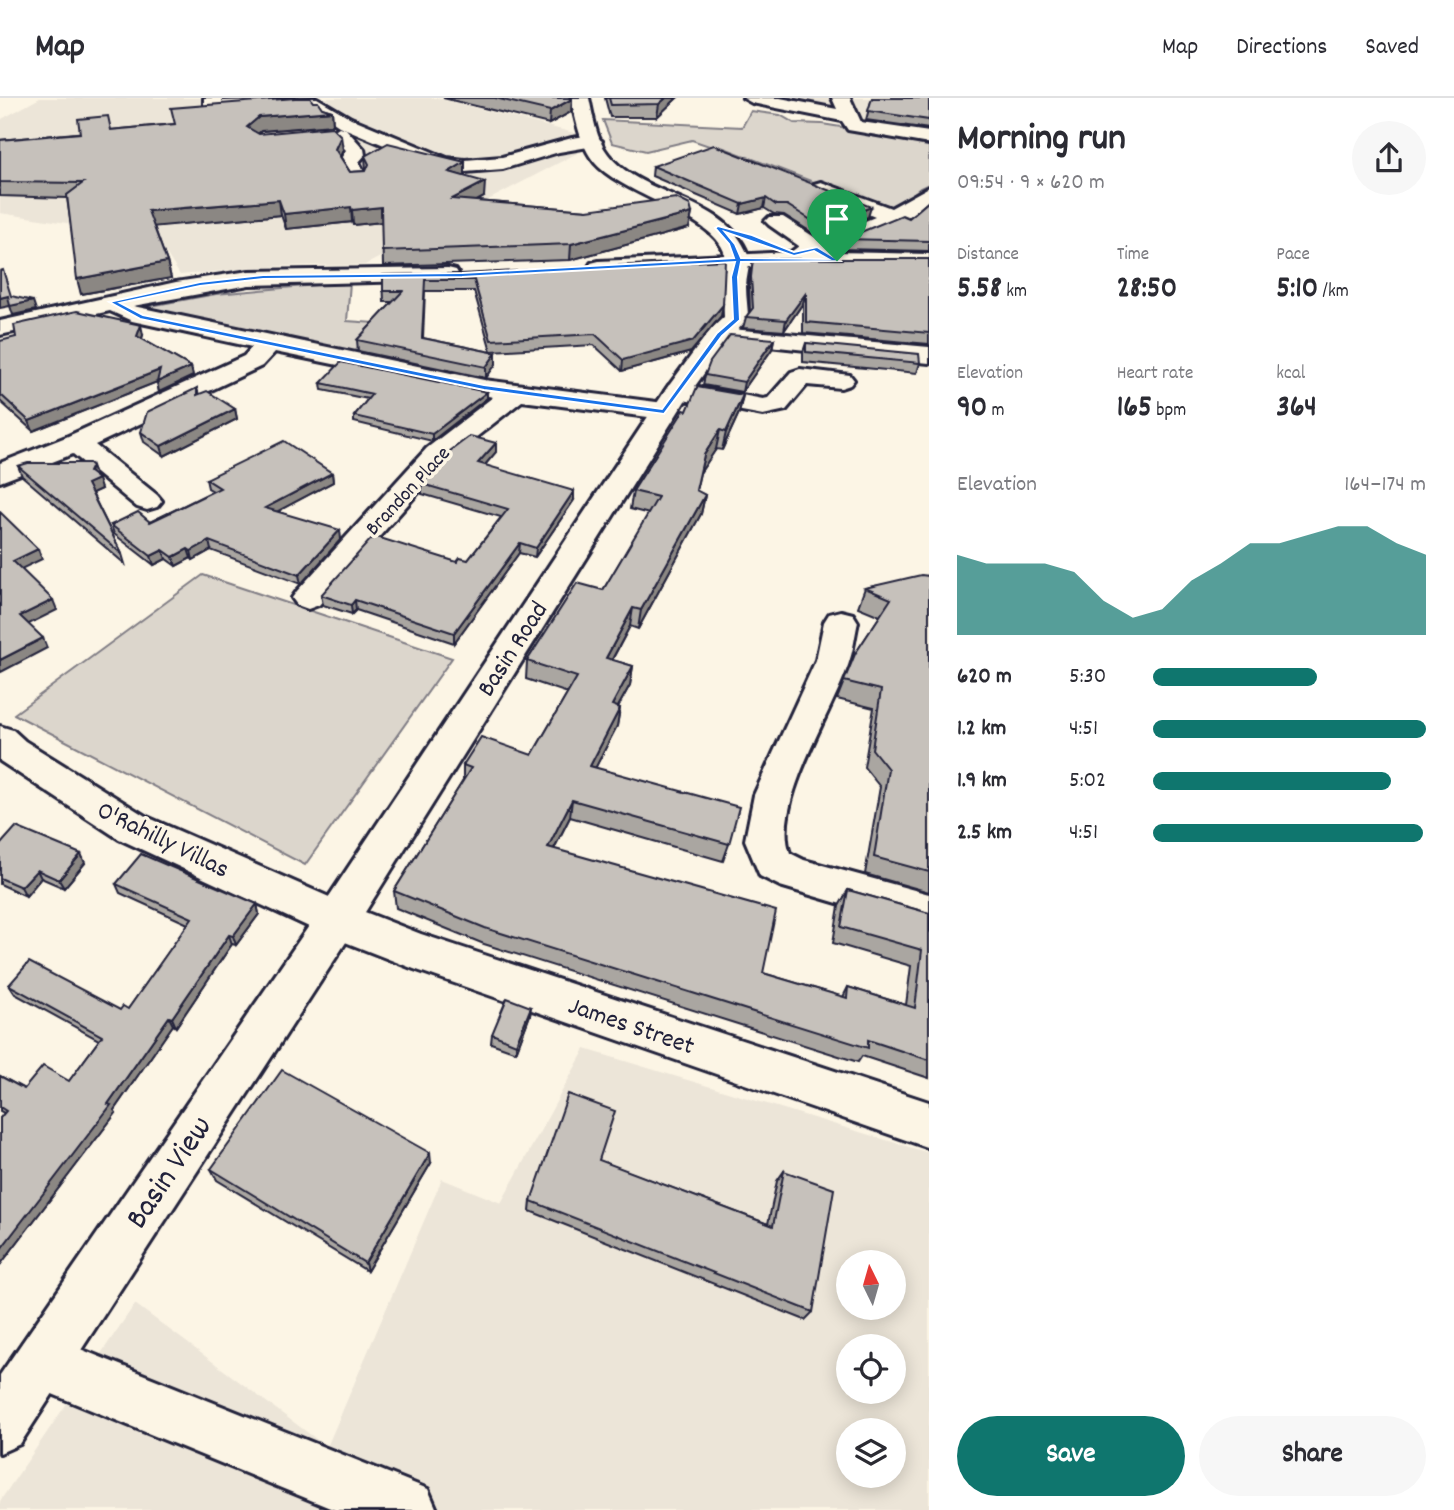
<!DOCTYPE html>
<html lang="en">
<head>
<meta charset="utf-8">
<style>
  :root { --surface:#fff; --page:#f7f7f7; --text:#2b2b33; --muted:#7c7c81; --line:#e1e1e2; --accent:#0f766e }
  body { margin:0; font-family:Dekko,sans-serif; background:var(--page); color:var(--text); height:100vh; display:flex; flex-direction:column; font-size:26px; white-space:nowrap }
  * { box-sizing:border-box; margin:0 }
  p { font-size:23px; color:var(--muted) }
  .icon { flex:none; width:38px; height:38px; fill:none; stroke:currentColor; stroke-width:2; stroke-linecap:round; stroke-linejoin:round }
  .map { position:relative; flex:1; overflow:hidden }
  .details { display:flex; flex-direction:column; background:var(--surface); width:525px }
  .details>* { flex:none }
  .needle { width:46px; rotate:355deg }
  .buttons { position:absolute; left:836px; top:1152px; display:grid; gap:14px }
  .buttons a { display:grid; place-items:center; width:70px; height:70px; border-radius:50%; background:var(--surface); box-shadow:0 4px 18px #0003; font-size:35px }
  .pin { position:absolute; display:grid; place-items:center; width:60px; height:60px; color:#fff; margin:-72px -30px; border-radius:50% 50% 50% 0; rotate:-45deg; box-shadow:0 0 7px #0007 }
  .pin .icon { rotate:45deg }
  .round { display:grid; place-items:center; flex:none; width:74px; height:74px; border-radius:37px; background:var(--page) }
  .headline { display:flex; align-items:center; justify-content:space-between; height:119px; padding:0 28px }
  h1 { font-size:38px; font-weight:700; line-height:52px }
  .stats { display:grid; grid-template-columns:repeat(3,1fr); gap:10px; height:119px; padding:7px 28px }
  .stats div { display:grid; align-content:center }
  .stats b { font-size:30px; font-weight:700 }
  .stats small { font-size:19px; font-weight:400 }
  .stats p { font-size:19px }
  .chart { height:196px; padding:14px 28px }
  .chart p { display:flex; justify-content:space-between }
  .chart svg { width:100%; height:126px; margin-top:7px; fill:var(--accent); opacity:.7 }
  .button { display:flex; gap:14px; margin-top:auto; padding:14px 28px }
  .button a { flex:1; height:80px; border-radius:42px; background:var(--accent); color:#fff; font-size:28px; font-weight:700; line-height:80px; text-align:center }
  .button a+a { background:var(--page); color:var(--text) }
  ul { padding:0 28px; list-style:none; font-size:23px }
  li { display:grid; grid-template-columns:112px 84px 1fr; align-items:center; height:52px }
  li i { height:18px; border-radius:9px; background:var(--accent) }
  header { display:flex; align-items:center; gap:42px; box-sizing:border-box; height:98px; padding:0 35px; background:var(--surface); border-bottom:2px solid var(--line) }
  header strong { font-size:33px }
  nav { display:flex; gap:38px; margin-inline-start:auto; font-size:24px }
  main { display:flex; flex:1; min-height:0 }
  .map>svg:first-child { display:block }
  .built { fill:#ece5d8; fill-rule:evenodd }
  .green { fill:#dcd6cc; stroke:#7f7c84; stroke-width:2 }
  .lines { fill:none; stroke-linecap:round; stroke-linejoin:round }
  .minor-casing { stroke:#22223b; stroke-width:6 }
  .major-casing { stroke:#22223b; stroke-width:6 }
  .minor { fill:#fcf5e5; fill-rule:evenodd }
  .major { fill:#fcf5e5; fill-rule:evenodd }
  .wall { fill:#aaa6a1; stroke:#22223b; stroke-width:2 }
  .shaded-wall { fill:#8b8783; stroke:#22223b; stroke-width:2 }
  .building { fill:#c6c1bb; stroke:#22223b; stroke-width:2 }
  .route { fill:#1a73e8; stroke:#fff; stroke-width:2; fill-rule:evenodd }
  .labels { text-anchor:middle; stroke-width:7; stroke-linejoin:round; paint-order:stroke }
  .far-street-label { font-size:21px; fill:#22223b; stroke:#fcf5e5 }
  .street-label { font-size:26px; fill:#22223b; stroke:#fcf5e5 }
  .near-street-label { font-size:32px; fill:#22223b; stroke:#fcf5e5 }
</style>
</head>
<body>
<header>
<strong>Map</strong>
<nav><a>Map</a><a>Directions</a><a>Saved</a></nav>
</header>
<main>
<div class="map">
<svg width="929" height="1412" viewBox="0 0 929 1412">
  <rect width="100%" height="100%" fill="#fcf5e5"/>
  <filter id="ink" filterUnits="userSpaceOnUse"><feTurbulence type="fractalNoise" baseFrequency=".0143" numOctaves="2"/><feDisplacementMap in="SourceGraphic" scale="14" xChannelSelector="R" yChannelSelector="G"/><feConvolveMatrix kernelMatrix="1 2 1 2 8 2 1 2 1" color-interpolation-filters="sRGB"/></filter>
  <g filter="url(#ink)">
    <g class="built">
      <path d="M40,0H437L578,36L585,51L365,167L281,168L180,177L155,138L0,115V22Z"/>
      <path d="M738,0H929V36L863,27Z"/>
      <path d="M585,951L929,1055V1412H0V1403L135,1206L327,1349L442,1081L501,1105ZM849,1164H894V1209H849ZM849,1248H894V1293H849ZM849,1332H894V1377H849Z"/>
    </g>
    <g class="green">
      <path d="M751,13L780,17L794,25L822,26L929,43V86L920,90L892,114L719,48L712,49L692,42L646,53L612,45L603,22L742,29Z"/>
      <path d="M350,184L347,223L376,225L352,258L149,213L150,208L216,196Z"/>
      <path d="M203,477L452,560L305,767L14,616Z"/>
    </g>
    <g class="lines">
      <g class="minor-casing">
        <g id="minor">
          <path d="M204,0H222V3L317,0L351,20L447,60L465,62L502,59L572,40L593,37L602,43L600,47L559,54L503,71L465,74L436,69L339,28L312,10L213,14L204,9Z"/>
          <path d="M743,0H780L837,11L832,0H850L861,24L929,34V46L854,33L848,32L842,23L752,5Z"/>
          <path d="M339,29L346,31L364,51L365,57L359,64L368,82L365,86H351L339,64L346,52L330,35Z"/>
          <path d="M821,84L891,110L929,89V104L901,123L833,152L837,154L929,156V170L780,167L599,177L591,175L588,170L591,165L599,163L791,154L799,148L769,127L765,123L769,119H783L819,142L875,119L814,94L811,90L814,86Z"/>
          <path d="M448,170L456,172L459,177L456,182L249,187L133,208L484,282L664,305L673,307L677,313L673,319L664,321L522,303L447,362L319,507L308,511L297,507L292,500L297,493L427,350L493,299L275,254L262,268L95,347L157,397L162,403L157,409L147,412L137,409L73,356L0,384V365L66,339L244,258L252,249L132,223L110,213L0,237V223L176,184L249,173Z"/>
          <path d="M721,230L929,249V265L712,242L709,237L712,232Z"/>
          <path d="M800,271L850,277L854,282L850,287L841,290L807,287L786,312L763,317L678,301L669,299L665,293L669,287L678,285L763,301L768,300L791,274Z"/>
          <path d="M841,513L853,516L858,524C855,536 854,549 850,561C835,612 771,705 790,755L804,762L929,796V832L780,788L760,778L745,742L754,697L816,562L824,524L829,516Z"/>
          <path d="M0,628L13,632L25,643L147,719L352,809L421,836L929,1004V1050L414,871L322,835L119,741L0,663Z"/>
          <path d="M43,1236L428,1391L437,1412H335L23,1284L15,1264L23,1244Z"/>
        </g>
      </g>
      <g class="major-casing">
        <path id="major" d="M571,0H589C593,18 596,41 608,56C644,102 725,97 748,157C751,167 746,179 746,189C746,200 748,210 748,221L728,242L690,295L352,835L20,1346L0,1355V1277L322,809L665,293L710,232L724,219C724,208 722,198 723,187C723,178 728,169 726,160C719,118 625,99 595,65C580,47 576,22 571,0Z"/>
      </g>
      <use href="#minor" class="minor"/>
      <use href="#major" class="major"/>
    </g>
    <g class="wall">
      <path d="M443,0H572L571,14L549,26Z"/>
      <path d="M605,0H677L657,19H610Z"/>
      <path d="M872,0H929V31L866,22Z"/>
      <path d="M313,4L322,10L332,13L333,27L261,33L258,36L343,52L340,58L350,74L366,73L365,58L465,78L484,99L477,103L587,112L692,115L689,130L570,162L383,168L382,124L353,127L352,124L286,131L281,117L154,128L167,164L171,180L81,196L67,100L0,98V42L175,26Z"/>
      <path d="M653,68L868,119L819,139L784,117L774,116L764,110L740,116L652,78Z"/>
      <path d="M929,103V153L841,151L844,141L909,120Z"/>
      <path d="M753,161H929V246L803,235V205L784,233L743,230L746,219L750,214L749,189Z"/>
      <path d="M462,176L721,218L691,254L622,273L594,247L491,253L474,193H425L423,240L496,255V266L486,280L358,253L357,242L393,204H384L383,177Z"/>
      <path d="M143,237L142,241L191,269L193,278L159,294L157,284L33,333L0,303V243Z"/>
      <path d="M774,241L772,251L742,294L703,287L705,277Z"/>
      <path d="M806,245L920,265L917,275L803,264V254Z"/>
      <path d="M321,285L487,294V300L432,343L354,324V318L368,301L322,292Z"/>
      <path d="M197,290L199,297L235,311L237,321L164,358L144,344L141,334Z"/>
      <path d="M743,297L739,315L722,352L716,351L700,375L696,393L705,397L701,416L638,531L630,528L612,562L633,568L630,587L618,609L620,610L617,628L595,670L729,746L723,763L570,719L554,751L763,875L843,899L848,889L906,907L911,868L833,845L839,808L848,792L929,815V980L862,958L858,964L484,846L396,810L394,793L463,683V667L532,657L568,595L526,581L527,563L603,492L649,416L630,411L633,393L687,313Z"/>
      <path d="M496,345V354L485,367L574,402L535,459L519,455L454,545L356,512L352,516L323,507L321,497L457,464L468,462L501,419L422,396V386Z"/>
      <path d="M18,368H92L95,379L101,391L92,395L122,456L125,466L22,378Z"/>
      <path d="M332,375L333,384L277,413L341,441L301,486L211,452L193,462L191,460L176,468L166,461L154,467L114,436L111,427L150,424L213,393L208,390L206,381Z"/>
      <path d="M929,478V794L865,776L880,689L864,669L874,610L837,601L855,556L880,518L858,509L865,490Z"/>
      <path d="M0,747L81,756L85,765L64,790L41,780L26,798L0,786Z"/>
      <path d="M116,786L257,806L259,816L236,847L232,846L176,929L173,927L114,1012L116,1015L0,1167V1020L4,1015L0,1013V978L24,991L69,983L99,942L15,896L9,887L120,912L128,911L188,826L120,795Z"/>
      <path d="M530,917L516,954L491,945L492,936Z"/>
      <path d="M600,1063L768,1126L777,1083L784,1073L813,1214L805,1222L530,1113L531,1103Z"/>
      <path d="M431,1065L367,1173L217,1082L211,1071Z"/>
    </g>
    <g class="shaded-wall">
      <path d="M666,0H677L657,19L659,6Z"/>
      <path d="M572,1L571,14L549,26L550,13Z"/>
      <path d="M332,13L333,27L261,33L250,43L247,29L259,19Z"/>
      <path d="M341,38L343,52L337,65L335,51Z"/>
      <path d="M465,64V79L449,74Z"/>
      <path d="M485,84L484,99L452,116V101Z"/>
      <path d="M766,100L764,110L740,116L742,106Z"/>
      <path d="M279,102L281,117L151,129L148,113Z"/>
      <path d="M351,109L352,124L286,131L284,116Z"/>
      <path d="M381,109L382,124L353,127L352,112Z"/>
      <path d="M871,109L868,119L819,139L822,129Z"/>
      <path d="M692,115L689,130L570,162L571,146Z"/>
      <path d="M167,164L171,180L81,196L77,181Z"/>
      <path d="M806,195L803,205L784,233L786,222Z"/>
      <path d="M8,198L14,207L33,203L36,212L13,217L10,208L0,210V200Z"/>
      <path d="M723,207L721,218L691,254L622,273L623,262Z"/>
      <path d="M141,227L143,237L139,247L137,238Z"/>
      <path d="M774,241L772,251L742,294L744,284Z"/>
      <path d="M496,255V266L486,280V269Z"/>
      <path d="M191,269L193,278L159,294L157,284Z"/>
      <path d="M160,272L162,282L33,333L29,323Z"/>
      <path d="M487,294V300L432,343V336Z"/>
      <path d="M743,297L739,315L722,352L726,334Z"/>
      <path d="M235,311L237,321L164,358L161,348Z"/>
      <path d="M720,332L716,351L700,375L704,357Z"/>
      <path d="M496,345V354L478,375V365Z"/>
      <path d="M92,368L95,378L93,383L98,381L101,391L90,396L87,386Z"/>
      <path d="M332,375L333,384L267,419L265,410Z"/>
      <path d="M574,393V402L535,459L536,450Z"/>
      <path d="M705,397L701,416L638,531L641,512Z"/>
      <path d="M340,432L341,441L301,486L299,477Z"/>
      <path d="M209,443L211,452L193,462L191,453Z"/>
      <path d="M520,445L519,455L454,545V535Z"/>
      <path d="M38,451L42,461L17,473L13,463Z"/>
      <path d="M188,451L191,460L176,468L173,459Z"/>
      <path d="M163,452L166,461L154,467L151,458Z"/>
      <path d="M53,502L57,512L25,528L20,518Z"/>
      <path d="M355,502L356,512L352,516L351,507Z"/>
      <path d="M633,510L630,528L603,578L606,560Z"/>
      <path d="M43,540L47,550L1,574L0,571V562Z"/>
      <path d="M633,568L630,587L609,625L612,607Z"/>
      <path d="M620,610L617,628L587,686L590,668Z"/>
      <path d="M572,702L570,719L546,766L548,749Z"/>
      <path d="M81,756L85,765L64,790L59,782Z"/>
      <path d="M37,772L41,780L26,798L21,789Z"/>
      <path d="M257,806L259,816L236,847L233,838Z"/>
      <path d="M229,837L232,846L176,929L172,920Z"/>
      <path d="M531,909L530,917L516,954V946Z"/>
      <path d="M169,919L173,927L114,1012L116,1015L0,1167V1152L108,1006Z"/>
      <path d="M430,1055L431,1065L367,1173L365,1165Z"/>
    </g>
    <g class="building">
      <path d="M295,0H310L313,4H318L322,10L332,13L259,19L247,29L259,36L332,29L341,38L335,51L350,74L366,73L369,66L365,58L388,45L465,64L449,74L485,84L452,101L587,112L676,100L690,107L692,115L571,146L382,153L381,109L352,112L351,109L284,116L279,102L148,113L167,164L77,181L67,97L83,85L0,84V42L80,35L78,21L108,18L111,32L175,26L171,10Z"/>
      <path d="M495,0H572V1L550,13Z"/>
      <path d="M609,0H666L659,6L611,7Z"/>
      <path d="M872,0H929V22L868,13Z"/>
      <path d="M714,47L871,109L822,129L787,107H776L766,100L742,106L653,68Z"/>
      <path d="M929,103V143L844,141L902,117L909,120Z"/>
      <path d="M753,161H929V235L806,224V195L786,222L746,219L753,210L751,179Z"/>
      <path d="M725,162L723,207L693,243L623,262L595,236L491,242L474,182H425L422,240L496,255L486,269L357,242L403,193H383V177L462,176Z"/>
      <path d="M3,172L11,198L33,203L10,208L8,198L0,200V173Z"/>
      <path d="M77,213L141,227L137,238L191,269L157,284L160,272L29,323L0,296V243L16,239L14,227Z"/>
      <path d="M730,237L774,241L744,284L705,277L710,264Z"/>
      <path d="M806,245L919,256L920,265L806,254Z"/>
      <path d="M341,264L487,294L432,336L354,318L372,296L321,285Z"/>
      <path d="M697,289L743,297L726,334L720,332L704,357L696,392L705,397L641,512L633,510L606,560L633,568L612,607L620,610L590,668L739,709L729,746L572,702L548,749L776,813L763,875L847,900L848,889L915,910L922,852L841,829L848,792L929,815V962L868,942V950L485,830L394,793L471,670L463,667L481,639L532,657L577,579L527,563L577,485L603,492L658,399L633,393L684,312L687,313Z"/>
      <path d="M197,290V297L207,293L235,311L161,348L141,334L147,314Z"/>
      <path d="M470,338L496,345L478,365L574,393L536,450L520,445L454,535L355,502L351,507L321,497L371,441L377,439L457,464L460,460L468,462L508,411L422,386L450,353Z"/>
      <path d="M284,343L332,375L265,410L340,432L299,477L209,443L191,453L188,451L173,459L163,452L151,458L111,427L138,414L150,424L171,414L220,390L206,381Z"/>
      <path d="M28,365H89L92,368L89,374L98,381L87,386L122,456L18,368Z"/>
      <path d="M0,414L38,451L13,463L53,502L20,518L43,540L0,562Z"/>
      <path d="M921,477L929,478V774L874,759L888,671L872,651L881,592L844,583L855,556L891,501L865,490Z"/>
      <path d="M16,729L81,756L59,782L37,772L21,789L0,780V747Z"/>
      <path d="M141,756L257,806L233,838L229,837L172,920L169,919L108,1006L111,1007L0,1152V1020L6,1013L0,1009V978L24,991L43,968L69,983L102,938L9,887L29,864L120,912L123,908L128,911L192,820L116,786Z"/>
      <path d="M507,900L531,909L516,946L492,936Z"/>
      <path d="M282,972L430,1055L365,1165L211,1071Z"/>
      <path d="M568,996L615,1013L599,1062L773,1128L784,1073L834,1091L813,1214L531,1103Z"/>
    </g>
  </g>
  <path class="route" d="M718,128L752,137L794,154L817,149L840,163L741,164L738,179L740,222L722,238L664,316L484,292L140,221L109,204L200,184L263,177L462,175L734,160L729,146L715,130ZM725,134L794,158L814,153L828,161L741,160L735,146ZM735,164L731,179L733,221L717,235L662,311L484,287L143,217L120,205L200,188L263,181L462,179Z"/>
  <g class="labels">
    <g class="far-street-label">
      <text transform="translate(407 392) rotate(-47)" y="7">Brandon Place</text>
    </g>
    <g class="street-label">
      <text transform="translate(511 550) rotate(-57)" y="9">Basin Road</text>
      <text transform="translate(164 740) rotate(26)" y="9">O'Rahilly Villas</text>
      <text transform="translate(632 926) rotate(19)" y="9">James Street</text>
    </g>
    <g class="near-street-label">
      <text transform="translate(167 1073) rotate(-56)" y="11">Basin View</text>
    </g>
  </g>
</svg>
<div class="buttons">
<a><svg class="needle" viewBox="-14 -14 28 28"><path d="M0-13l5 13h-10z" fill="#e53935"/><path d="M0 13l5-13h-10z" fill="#7c7c81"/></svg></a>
<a><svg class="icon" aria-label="locate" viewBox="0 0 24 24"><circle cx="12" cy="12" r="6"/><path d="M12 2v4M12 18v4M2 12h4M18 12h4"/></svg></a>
<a><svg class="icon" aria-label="layers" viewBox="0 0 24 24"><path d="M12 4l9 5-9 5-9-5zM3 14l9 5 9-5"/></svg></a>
</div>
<div class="pin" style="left:837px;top:163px;background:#1e9e55"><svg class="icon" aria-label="arrive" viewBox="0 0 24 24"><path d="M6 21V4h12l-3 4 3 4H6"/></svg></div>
</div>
<section class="details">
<div class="headline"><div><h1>Morning run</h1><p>09:54 · 9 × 620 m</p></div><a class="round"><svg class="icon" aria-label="share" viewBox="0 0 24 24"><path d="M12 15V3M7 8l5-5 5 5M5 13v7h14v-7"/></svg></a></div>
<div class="stats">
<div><p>Distance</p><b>5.58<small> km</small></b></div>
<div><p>Time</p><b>28:50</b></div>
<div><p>Pace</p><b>5:10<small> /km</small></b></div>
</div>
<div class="stats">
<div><p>Elevation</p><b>90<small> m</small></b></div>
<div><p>Heart rate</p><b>165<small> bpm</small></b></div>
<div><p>kcal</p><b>364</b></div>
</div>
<div class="chart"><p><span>Elevation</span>164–174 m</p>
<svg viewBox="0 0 160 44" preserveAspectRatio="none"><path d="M0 44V16L10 19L20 19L30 19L40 22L50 32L60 38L70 35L80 25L90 19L100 12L110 12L120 9L130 6L140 6L150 12L160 16V44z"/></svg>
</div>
<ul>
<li><b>620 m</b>5:30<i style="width:60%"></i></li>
<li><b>1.2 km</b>4:51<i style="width:100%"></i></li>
<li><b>1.9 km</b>5:02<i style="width:87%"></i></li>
<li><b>2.5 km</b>4:51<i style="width:99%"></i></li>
</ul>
<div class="button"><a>Save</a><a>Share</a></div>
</section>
</main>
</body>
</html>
